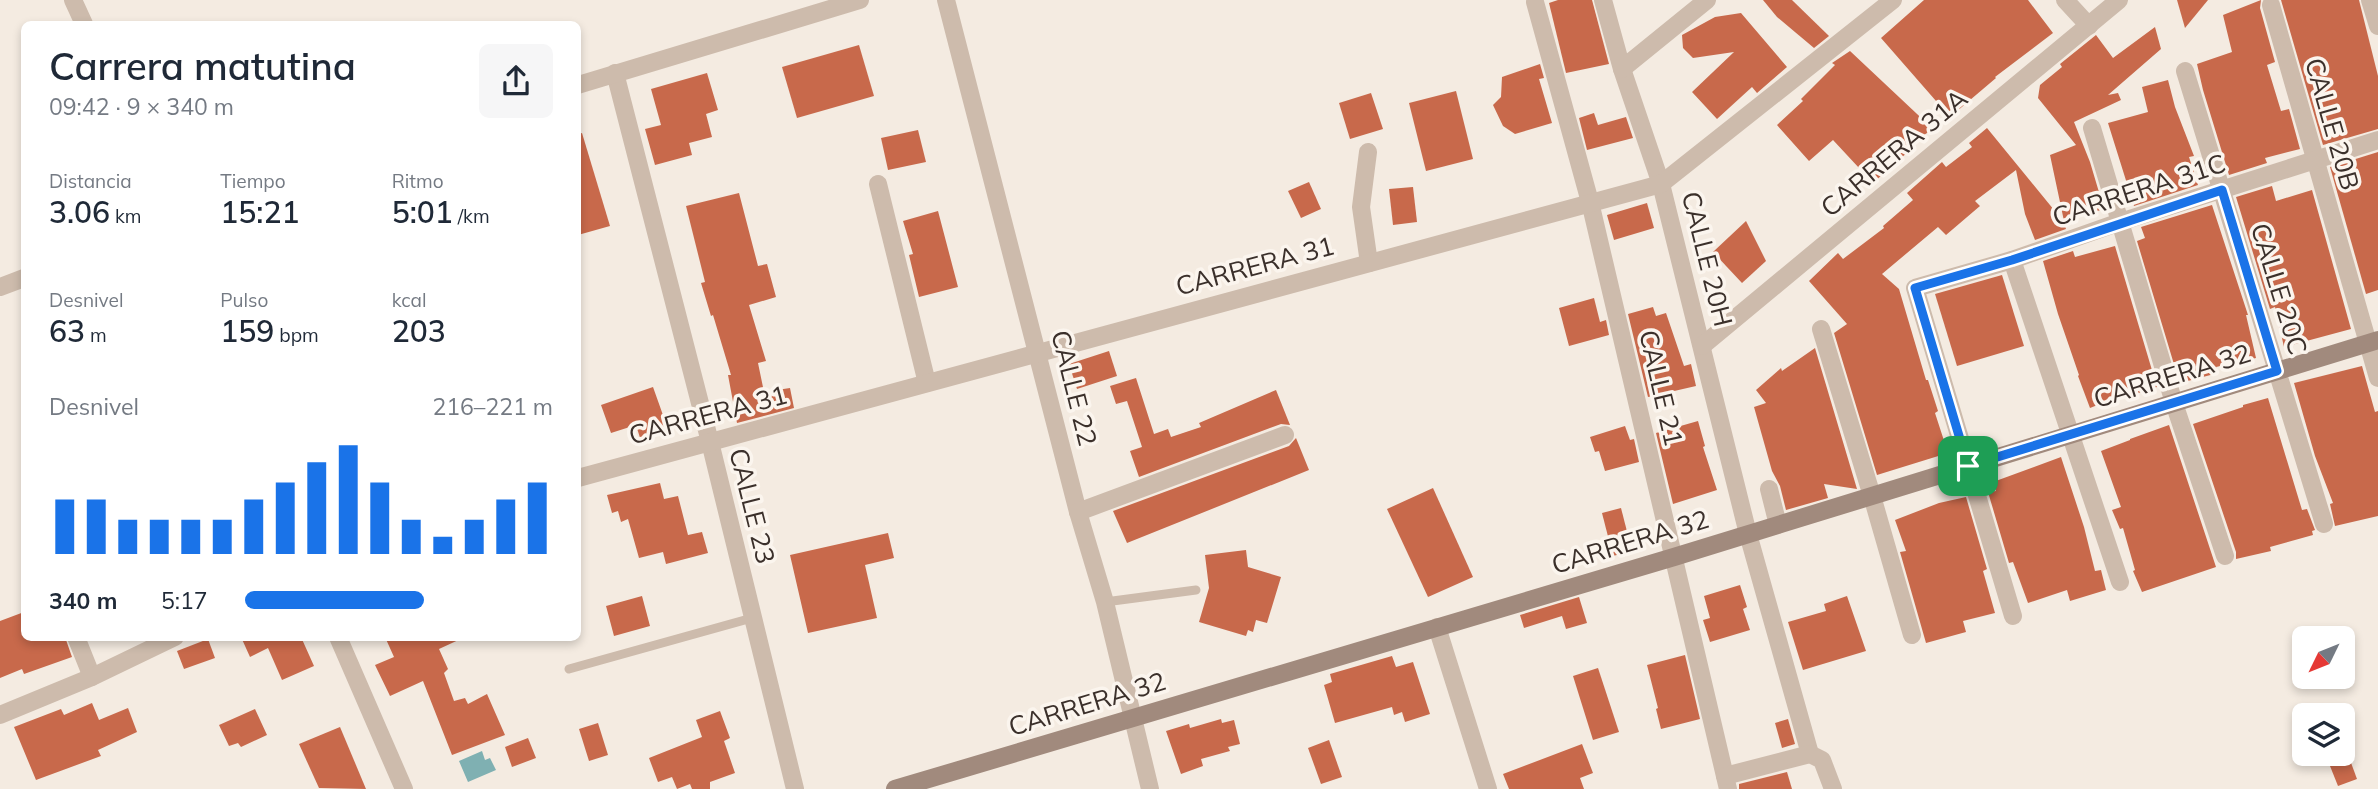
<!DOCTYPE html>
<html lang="es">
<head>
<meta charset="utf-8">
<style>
  :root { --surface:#fff; --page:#f6f6f7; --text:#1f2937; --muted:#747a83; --accent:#1a73e8 }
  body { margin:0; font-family:Mulish,sans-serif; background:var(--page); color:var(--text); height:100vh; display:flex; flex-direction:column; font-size:26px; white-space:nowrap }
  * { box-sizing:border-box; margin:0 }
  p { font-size:23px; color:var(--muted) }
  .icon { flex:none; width:38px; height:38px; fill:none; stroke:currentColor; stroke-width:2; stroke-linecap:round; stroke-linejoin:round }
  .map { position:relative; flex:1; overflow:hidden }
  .details { position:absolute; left:21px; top:21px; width:560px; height:620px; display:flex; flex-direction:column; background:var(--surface); border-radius:10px; box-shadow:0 4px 10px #0003 }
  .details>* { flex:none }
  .needle { width:46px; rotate:227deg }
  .buttons { position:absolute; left:2292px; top:626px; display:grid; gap:14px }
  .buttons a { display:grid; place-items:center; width:63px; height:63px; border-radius:10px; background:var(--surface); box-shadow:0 4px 10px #0003; font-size:35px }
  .pin { position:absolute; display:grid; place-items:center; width:60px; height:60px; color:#fff; margin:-30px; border-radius:14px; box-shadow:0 4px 10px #0006 }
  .round { display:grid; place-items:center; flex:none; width:74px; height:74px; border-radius:10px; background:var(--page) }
  .summary { display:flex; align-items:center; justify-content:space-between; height:119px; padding:0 28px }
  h1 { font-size:38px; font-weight:600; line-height:52px }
  .stats { display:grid; grid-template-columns:repeat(3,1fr); gap:10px; height:119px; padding:7px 28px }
  .stats div { display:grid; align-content:center }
  .stats b { font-size:30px; font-weight:600 }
  .stats small { font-size:19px; font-weight:400 }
  .stats p { font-size:19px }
  .chart { height:196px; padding:14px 28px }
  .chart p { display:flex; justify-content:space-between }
  .chart svg { width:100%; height:126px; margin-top:7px; stroke:var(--accent); stroke-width:6 }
  ul { padding:0 28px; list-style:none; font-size:23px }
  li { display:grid; grid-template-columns:112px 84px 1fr; align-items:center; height:52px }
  li i { height:18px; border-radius:9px; background:var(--accent) }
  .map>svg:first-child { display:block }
  .water { fill:#7fb0b2 }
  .building { fill:#c8694b }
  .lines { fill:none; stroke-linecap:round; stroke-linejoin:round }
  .lane { stroke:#cdbbac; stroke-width:9 }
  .street { stroke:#cdbbac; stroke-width:18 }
  .secondary { stroke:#a18a7d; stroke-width:18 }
  .route-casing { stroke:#fff; stroke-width:14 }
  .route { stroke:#1a73e8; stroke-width:9 }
  .labels { text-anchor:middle; stroke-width:7; stroke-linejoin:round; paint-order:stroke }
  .street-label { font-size:26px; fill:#3b302b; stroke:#fbf5ee }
</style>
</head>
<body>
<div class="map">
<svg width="2378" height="789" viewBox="0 0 2378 789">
  <rect width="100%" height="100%" fill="#f4ebe1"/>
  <path class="water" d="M482,751L485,760L490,758L496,770L468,782L459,761Z"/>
  <g class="building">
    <path d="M1558,0H1592L1609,64L1566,73L1549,3Z"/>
    <path d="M1763,0H1792L1829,36L1814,48L1777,17Z"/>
    <path d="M1924,0H2028L2053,33L1995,77L1996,78L1950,117L1881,38Z"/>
    <path d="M2177,0H2208L2185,28Z"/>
    <path d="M2261,0L2260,8L2275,62L2267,65L2281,111L2289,109L2300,149L2265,158L2267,163L2229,175L2203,90L2197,64L2232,52L2223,15Z"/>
    <path d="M2281,0H2359L2378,76V129L2323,145Z"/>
    <path d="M1741,13L1787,67L1757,93L1752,87L1717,119L1692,92L1734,52L1693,58L1683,48L1682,35L1715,17Z"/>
    <path d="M2155,27L2161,49L2108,95L2118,93L2121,100L2074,122L2090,162L2104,209L2064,221L2050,155L2076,145L2038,98L2040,85L2062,67L2060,64L2096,35L2113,58Z"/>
    <path d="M859,45L874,96L797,118L782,67Z"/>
    <path d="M1850,51L1933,129L1906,147L1909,151L1873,183L1833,140L1809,161L1777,125L1803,101L1801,99L1835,65L1832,63Z"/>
    <path d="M1540,64L1544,78L1539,79L1552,123L1515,134L1503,126L1493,105L1501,97L1502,77Z"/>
    <path d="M707,73L718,110L706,114L712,137L689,143L692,155L655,165L645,129L661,125L651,89Z"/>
    <path d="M2168,80L2175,107L2194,156L2189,157L2198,185L2134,206L2108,123L2148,112L2142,87Z"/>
    <path d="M1456,91L1473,159L1426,171L1409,103Z"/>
    <path d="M1371,93L1383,129L1350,139L1339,103Z"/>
    <path d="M1594,113L1598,125L1626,117L1633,138L1587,150L1579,118Z"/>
    <path d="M1987,128L2063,221L2066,229L2035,240L2025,214L2016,170L1975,201L1980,206L1946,235L1938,227L1882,274L1899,289L1926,380H1928L1938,411L1935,413L1948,453L1877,475L1834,333L1847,324L1809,281L1838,253L1843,259L1884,228L1883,226L1913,200L1907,193L1942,162L1946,167L1972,147L1969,143Z"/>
    <path d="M918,130L926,162L888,170L881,138Z"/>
    <path d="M582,133L610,226L578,235V134Z"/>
    <path d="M2378,152V290L2366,294L2330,167Z"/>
    <path d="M1309,182L1321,209L1301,218L1288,191Z"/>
    <path d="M2272,186L2276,201L2312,190L2351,329L2284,347L2275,307L2270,309L2236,197Z"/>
    <path d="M1413,187L1417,222L1393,225L1389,189Z"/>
    <path d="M739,193L758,266L767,264L776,297L749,305L766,361L758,363L764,392L790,388L794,408L737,423L728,375H731L713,315L711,316L701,283L705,282L686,206Z"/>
    <path d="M1647,203L1654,228L1614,240L1607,215Z"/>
    <path d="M2212,205L2248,315H2246L2256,358L2216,367L2218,373L2184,382L2183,379L2179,381L2137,241L2145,238L2141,227Z"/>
    <path d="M938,211L958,287L919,297L909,255L913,254L903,221Z"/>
    <path d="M1746,221L1766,261L1742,283L1713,252Z"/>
    <path d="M2115,246L2157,387L2126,397L2125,394L2090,408L2078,376L2079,375L2058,314L2043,261L2073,251L2075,257Z"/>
    <path d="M2002,275L2024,346L1957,366L1935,294Z"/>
    <path d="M1594,298L1600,322L1606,320L1609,335L1569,346L1559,308Z"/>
    <path d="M1653,307L1656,316L1666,313L1684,366L1691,364L1696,386L1648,397L1628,314Z"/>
    <path d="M1815,348L1857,489L1824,484L1828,498L1786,510L1780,486L1772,471L1754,407L1766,403L1756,390L1781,368L1782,371Z"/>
    <path d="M1109,351L1117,376L1077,389L1069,364Z"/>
    <path d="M2362,366L2375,412L2378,411V516L2335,526L2330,504L2333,503L2315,456L2294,383Z"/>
    <path d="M1136,378L1154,434L1168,429L1171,437L1201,427L1199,423L1276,390L1290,425L1281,424L1139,477L1130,451L1142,447L1127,401L1116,404L1110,386Z"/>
    <path d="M653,387L669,432L641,441L636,425L611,433L601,405Z"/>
    <path d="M2268,398L2302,510L2307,509L2315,530L2312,531L2313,535L2270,547L2271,551L2236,559V552L2193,424L2243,407V405Z"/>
    <path d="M1698,421L1705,446L1703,447L1717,490L1673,504L1656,433Z"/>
    <path d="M2169,425L2216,567L2142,592L2133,571L2135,570L2123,528L2120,529L2112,510L2121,507L2101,451L2130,440V439Z"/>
    <path d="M1625,426L1630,440L1634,439L1639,462L1605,471L1599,451L1595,452L1590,437Z"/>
    <path d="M1296,438L1309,470L1127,543L1113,511L1289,446Z"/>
    <path d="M2061,457L2084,527L2095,571L2101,570L2106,590L2070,601L2067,590L2028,603L2013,562L2009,563L1988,492L1996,491L1993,482Z"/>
    <path d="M660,483L664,499L678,496L688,535L702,532L708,553L666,564L663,552L639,558L628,519L621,522L618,511L612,513L607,495Z"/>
    <path d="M1433,488L1473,577L1428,597L1387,509Z"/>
    <path d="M1966,497L1987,569L1983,571L1995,613L1963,621L1966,632L1926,643L1900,552L1906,551L1895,520L1939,503Z"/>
    <path d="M1621,508L1632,551L1613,556L1602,513Z"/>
    <path d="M888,533L894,558L865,565L877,618L808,633L790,555Z"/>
    <path d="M1246,550L1248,567L1281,577L1267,623L1256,620L1253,632L1248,630L1246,636L1199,622L1209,588L1205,555Z"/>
    <path d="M1740,585L1747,607L1743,609L1750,630L1710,642L1703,620L1710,618L1704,596Z"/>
    <path d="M642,596L650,626L614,636L606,606Z"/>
    <path d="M1847,596L1866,651L1803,670L1788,622L1826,611L1824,604Z"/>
    <path d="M1579,597L1587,623L1566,629L1562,616L1524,628L1520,615Z"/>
    <path d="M24,612V637H65L72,657L24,674L22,669L0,678V621Z"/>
    <path d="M241,637H301L314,666L282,680L268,648L250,657Z"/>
    <path d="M385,637H465L439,649L448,669L444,673L454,701L465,698L468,704L487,694L505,735L452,755L423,681L390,696L375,665L394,657Z"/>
    <path d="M208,639L215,658L184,669L177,651Z"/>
    <path d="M1685,655L1700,719L1661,729L1656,709L1658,708L1647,665Z"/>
    <path d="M1392,656L1396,667L1413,662L1430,714L1405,722L1402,712L1394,715L1392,707L1335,723L1324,685L1332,682L1330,674Z"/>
    <path d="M1598,668L1619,732L1593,740L1573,676Z"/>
    <path d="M92,703L99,720L128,708L137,732L98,750L101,756L36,780L14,727L61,709L64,715Z"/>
    <path d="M255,709L267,735L241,747L238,743L229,746L219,725Z"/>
    <path d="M720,711L730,738L724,741L735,773L710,782V789H692L690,784L677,789L672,777L658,782L649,758L702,737L696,720Z"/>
    <path d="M1221,719L1222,723L1234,720L1240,744L1228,747L1230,751L1201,759L1203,766L1181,774L1166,731L1189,724L1190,728Z"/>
    <path d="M1788,719L1795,744L1782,748L1775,723Z"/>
    <path d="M598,723L608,755L589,761L579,729Z"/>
    <path d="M340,727L366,789L319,788L299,744Z"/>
    <path d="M528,738L536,758L512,767L505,747Z"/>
    <path d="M1329,740L1342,777L1321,784L1308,748Z"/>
    <path d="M1582,744L1593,773L1580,778L1584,789H1509L1503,774Z"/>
    <path d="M2350,760L2357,779L2338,786L2330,766Z"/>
    <path d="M1787,772L1792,789H1739V784Z"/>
  </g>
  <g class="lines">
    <g class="lane">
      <path d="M1105,602L1196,590"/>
      <path d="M569,669L752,618"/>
    </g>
    <g class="street">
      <path d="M73,0L84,24"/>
      <path d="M946,0L1078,512L1105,602L1150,789"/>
      <path d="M1603,0L1622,69L1661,184L1748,534L1810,754"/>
      <path d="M2065,0L2089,26"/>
      <path d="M2370,0L2378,26"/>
      <path d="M1535,2L1590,202L1728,789"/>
      <path d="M2271,5L2378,378"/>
      <path d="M1622,69L1707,0"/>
      <path d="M2185,71L2324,524"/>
      <path d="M615,73L710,442L795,789"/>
      <path d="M578,85L860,0"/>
      <path d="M2092,128L2174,403L2225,556"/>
      <path d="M1368,152L1361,207L1369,263"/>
      <path d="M878,184L927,383"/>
      <path d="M2012,260L2120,582"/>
      <path d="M0,287L24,278"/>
      <path d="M1821,329L1872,496L1912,635"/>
      <path d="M1702,346L2119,0"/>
      <path d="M578,478L1661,184L1893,0"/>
      <path d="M1769,489L1778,525"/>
      <path d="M1078,512L1285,435"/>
      <path d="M2013,616L1915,288L2012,260L2120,222L2378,140"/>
      <path d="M1437,627L1488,789"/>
      <path d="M76,637L92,677"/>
      <path d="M338,637L404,789"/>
      <path d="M0,715L92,677L175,637"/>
      <path d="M1725,776L1810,754L1822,760L1833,789"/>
    </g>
    <path class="secondary" d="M895,789L1674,557L2378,340"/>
  </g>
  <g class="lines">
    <g class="route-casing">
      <path id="route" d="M2222,190L2277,371L1968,466L1915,288L2012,260Z"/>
    </g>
    <use href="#route" class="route"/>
  </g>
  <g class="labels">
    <g class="street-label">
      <text transform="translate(2332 124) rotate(74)" y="9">CALLE 20B</text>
      <text transform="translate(1894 153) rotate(-40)" y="9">CARRERA 31A</text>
      <text transform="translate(2139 190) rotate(-18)" y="9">CARRERA 31C</text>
      <text transform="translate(1707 259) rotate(76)" y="9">CALLE 20H</text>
      <text transform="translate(1255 266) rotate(-15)" y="9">CARRERA 31</text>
      <text transform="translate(2279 289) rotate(73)" y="9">CALLE 20C</text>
      <text transform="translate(2172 376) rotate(-17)" y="9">CARRERA 32</text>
      <text transform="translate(1074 388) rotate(76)" y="9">CALLE 22</text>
      <text transform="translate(1661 388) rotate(77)" y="9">CALLE 21</text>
      <text transform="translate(708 415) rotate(-15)" y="9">CARRERA 31</text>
      <text transform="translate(752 506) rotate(76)" y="9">CALLE 23</text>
      <text transform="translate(1630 542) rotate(-17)" y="9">CARRERA 32</text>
      <text transform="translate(1087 704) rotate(-17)" y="9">CARRERA 32</text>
    </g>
  </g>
</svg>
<div class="buttons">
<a><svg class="needle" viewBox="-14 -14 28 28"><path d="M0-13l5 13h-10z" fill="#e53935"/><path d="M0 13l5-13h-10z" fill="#747a83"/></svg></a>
<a><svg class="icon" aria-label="layers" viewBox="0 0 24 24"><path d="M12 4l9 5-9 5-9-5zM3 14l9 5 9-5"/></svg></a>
</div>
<div class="pin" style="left:1968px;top:466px;background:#1e9e55"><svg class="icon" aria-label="arrive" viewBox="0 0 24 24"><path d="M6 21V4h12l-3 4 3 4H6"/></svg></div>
<section class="details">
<div class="summary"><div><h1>Carrera matutina</h1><p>09:42 · 9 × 340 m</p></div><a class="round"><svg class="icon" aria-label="share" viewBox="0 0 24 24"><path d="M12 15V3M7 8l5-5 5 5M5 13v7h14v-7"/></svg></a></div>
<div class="stats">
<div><p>Distancia</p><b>3.06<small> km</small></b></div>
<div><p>Tiempo</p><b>15:21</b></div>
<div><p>Ritmo</p><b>5:01<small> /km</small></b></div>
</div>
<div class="stats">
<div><p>Desnivel</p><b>63<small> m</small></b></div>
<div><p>Pulso</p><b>159<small> bpm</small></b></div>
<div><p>kcal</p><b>203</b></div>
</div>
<div class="chart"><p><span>Desnivel</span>216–221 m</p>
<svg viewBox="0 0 160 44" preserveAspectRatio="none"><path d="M5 44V25M15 44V25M25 44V32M35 44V32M45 44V32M55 44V32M65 44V25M75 44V19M85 44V12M95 44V6M105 44V19M115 44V32M125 44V38M135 44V32M145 44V25M155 44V19"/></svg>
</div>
<ul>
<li><b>340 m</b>5:17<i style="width:58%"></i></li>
</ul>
</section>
</div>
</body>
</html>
